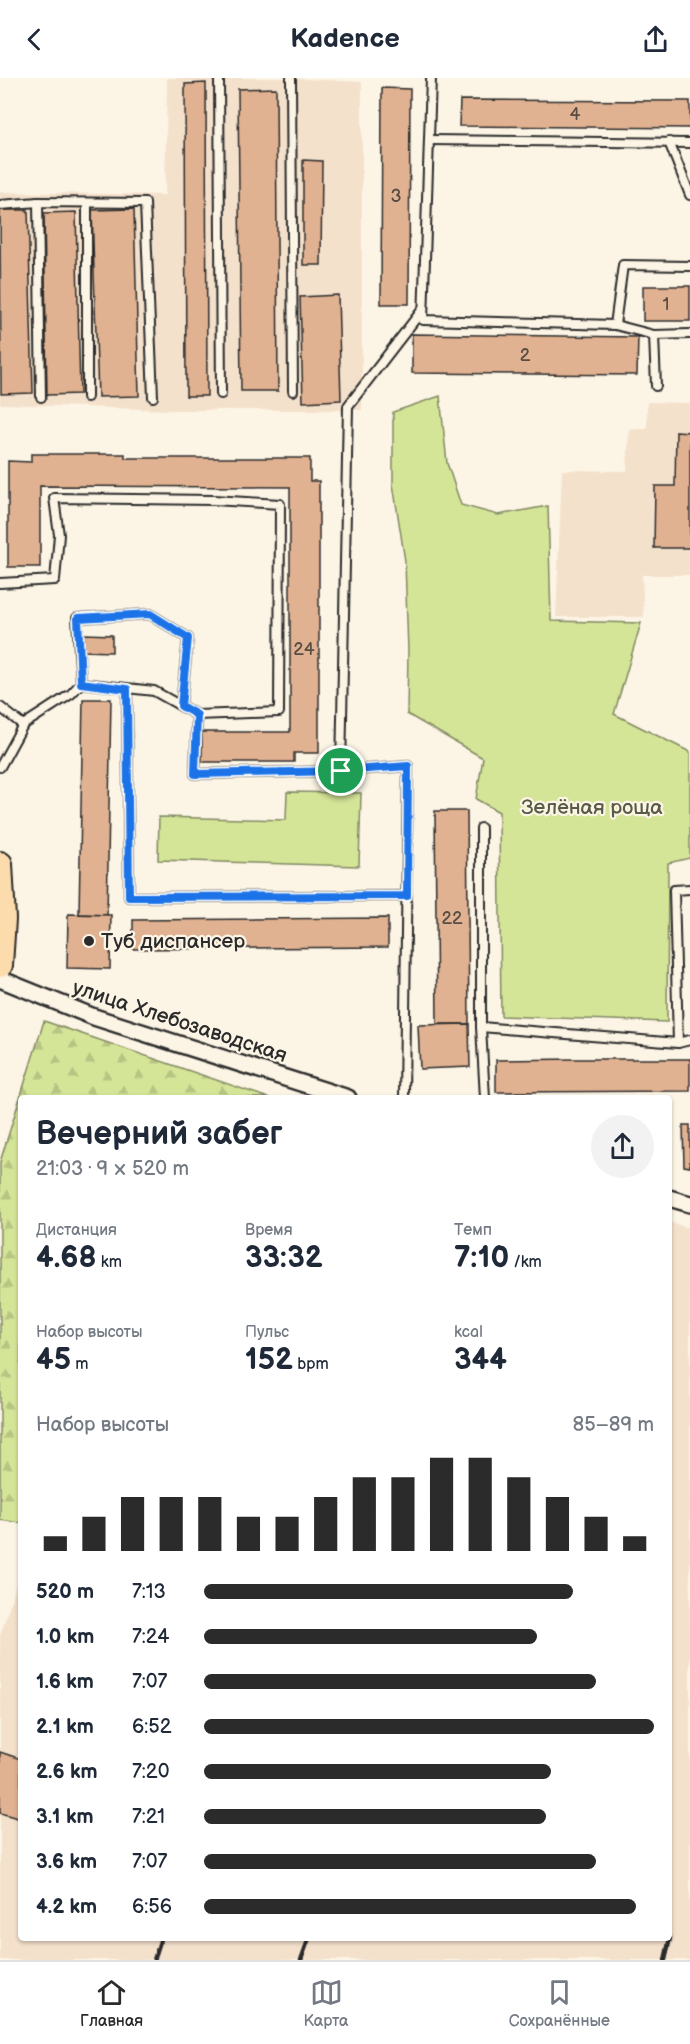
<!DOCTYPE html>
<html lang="ru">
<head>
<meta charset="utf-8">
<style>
  :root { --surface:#fff; --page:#f2f2f3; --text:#1f2937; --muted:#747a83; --line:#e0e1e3; --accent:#2b2b2b }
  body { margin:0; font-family:"Balsamiq Sans",sans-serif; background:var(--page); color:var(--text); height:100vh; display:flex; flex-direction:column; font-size:22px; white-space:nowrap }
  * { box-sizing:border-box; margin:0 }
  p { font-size:20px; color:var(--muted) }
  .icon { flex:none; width:33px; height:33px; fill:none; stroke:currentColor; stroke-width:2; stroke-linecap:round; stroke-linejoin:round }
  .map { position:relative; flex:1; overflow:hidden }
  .drawer { position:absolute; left:18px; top:1017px; width:654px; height:846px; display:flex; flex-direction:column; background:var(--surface); border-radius:6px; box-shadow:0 2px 4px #0004 }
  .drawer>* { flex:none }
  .pin { position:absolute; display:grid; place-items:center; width:51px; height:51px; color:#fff; margin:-26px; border:3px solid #fff; border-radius:50%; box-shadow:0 2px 6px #0007 }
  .round { display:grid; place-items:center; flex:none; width:63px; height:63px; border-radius:32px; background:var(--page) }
  .headline { display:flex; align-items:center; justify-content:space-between; height:102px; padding:0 18px }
  h1 { font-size:33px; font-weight:800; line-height:45px }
  .metrics { display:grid; grid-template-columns:repeat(3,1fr); gap:9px; height:102px; padding:6px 18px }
  .metrics div { display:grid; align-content:center }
  .metrics b { font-size:30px; font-weight:800 }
  .metrics small { font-size:16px; font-weight:400 }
  .metrics p { font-size:16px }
  .chart { height:168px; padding:12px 18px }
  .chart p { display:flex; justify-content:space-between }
  .chart svg { width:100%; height:108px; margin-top:6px; stroke:var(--accent); stroke-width:6 }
  ul { padding:0 18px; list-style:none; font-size:20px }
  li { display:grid; grid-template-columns:96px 72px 1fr; align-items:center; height:45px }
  li i { height:15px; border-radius:8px; background:var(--accent) }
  header { display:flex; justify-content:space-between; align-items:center; height:78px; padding:0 18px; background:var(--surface); font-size:27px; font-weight:800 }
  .tabs { display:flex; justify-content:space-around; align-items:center; height:84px; border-top:2px solid var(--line); background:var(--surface); font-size:16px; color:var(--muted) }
  .tabs a { display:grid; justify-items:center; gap:3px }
  .tabs .selected { color:var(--accent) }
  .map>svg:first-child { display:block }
  .built { fill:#f4e1cc }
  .forest { fill:url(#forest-firs); stroke:#808862; stroke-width:1.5 }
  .park { fill:#d5e598; stroke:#808862; stroke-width:1.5 }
  .building { fill:#e1b291; stroke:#2b2b2b; stroke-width:1.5 }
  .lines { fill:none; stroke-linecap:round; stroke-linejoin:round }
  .lane-casing { stroke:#2b2b2b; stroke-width:12 }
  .street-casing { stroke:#2b2b2b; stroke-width:20 }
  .primary-casing { stroke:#2b2b2b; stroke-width:28 }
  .lane { stroke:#fcf5e5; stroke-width:8 }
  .street { stroke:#fcf5e5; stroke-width:15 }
  .primary { stroke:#fcdcac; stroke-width:24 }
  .rail { stroke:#2b2b2b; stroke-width:4.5 }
  .route-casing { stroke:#fff; stroke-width:12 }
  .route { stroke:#1a73e8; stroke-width:8 }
  .poi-dot { fill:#2b2b2b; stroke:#fcf5e5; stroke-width:2 }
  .labels { text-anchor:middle; stroke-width:4.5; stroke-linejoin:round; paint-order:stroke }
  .number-label { font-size:18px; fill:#584d44 }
  .park-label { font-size:21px; fill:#565a46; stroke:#fcf5e5 }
  .poi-label { font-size:21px; fill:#2b2b2b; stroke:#fcf5e5; text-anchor:start }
  .street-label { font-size:21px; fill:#2b2b2b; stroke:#fcf5e5 }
</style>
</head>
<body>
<header><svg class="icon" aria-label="back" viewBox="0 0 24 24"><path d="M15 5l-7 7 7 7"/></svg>Kadence<svg class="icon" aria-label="share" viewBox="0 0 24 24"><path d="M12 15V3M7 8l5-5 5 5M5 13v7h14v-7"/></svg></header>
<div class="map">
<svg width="690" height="1882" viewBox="0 0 690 1882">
  <defs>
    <pattern id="forest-firs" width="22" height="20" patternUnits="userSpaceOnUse" patternTransform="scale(1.5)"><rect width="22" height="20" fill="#d5e598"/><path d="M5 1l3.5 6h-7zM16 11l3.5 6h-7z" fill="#b7c583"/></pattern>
  </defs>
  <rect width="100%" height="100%" fill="#fcf5e5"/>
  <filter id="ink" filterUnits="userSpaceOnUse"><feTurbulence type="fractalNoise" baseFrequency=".0167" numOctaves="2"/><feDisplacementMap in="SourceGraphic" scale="12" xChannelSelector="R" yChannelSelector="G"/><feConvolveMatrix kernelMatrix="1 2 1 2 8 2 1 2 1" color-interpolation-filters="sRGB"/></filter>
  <g filter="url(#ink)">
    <g class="built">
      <path d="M167,0H287L362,4V332H168L0,326V114L165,117Z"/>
      <path d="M647,324L690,325V497H642L644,539H556L562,392L627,393L629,351H647Z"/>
      <path d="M669,1144L690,1150V1882H0V1558L21,1491V1860H669Z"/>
    </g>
    <path class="forest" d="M44,943L269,1020H21V1445L0,1442V1084Z"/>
    <g class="park">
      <path d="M440,318L447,385L461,427L498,437L548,428L551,543L641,545L614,636L690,674V780L668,785L667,944L501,938L499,734L476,721L483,680L407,636L408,573L405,483L393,406V334Z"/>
      <path d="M287,714L361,715L359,788L158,782L159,739L286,742Z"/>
    </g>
    <g class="building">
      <path d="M206,5L207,318H186L185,6Z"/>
      <path d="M276,10L278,313H241L238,11Z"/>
      <path d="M382,10L410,11L409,226H381Z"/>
      <path d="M460,22L690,23V50L459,48Z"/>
      <path d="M303,82L322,83L321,187H303Z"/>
      <path d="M134,131L139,318L98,319L92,132Z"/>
      <path d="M0,132H28L33,315L1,316Z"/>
      <path d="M76,134L80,316L47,317L44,135Z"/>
      <rect x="643" y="208" width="47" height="35"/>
      <path d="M338,217L341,322L303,324L300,219Z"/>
      <path d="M412,256L638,259L637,297L412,295Z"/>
      <path d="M676,353L690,354V470H654L655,408H675Z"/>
      <path d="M31,376H125V380H310V403H319V675H294V684H202V654H290V409L40,408V489H8V383L31,384Z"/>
      <path d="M84,556L112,557V574L83,573Z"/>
      <path d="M83,621H111L107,837L79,836Z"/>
      <path d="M435,733H467L469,946H437Z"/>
      <path d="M68,836L111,837L110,891L67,890Z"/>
      <path d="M388,840V869L133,871V842Z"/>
      <path d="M469,946L470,989L420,991L418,947Z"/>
      <path d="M575,981H690V1013L496,1014V982Z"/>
      <path d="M683,1047H690V1089L684,1088Z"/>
      <path d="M0,1674L21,1681V1741L0,1735Z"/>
    </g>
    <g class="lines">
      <g class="lane-casing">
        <g id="lane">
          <path d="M219,0L221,316"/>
          <path d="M291,0L293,313"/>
          <path d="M431,0L423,242L615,247L654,257L690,256"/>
          <path d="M429,62L690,65"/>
          <path d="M669,64L690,117"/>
          <path d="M38,124L41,319"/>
          <path d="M87,125V319"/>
          <path d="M0,127L38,124L145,125L153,319"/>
          <path d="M615,247L623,187L690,188"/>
          <path d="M654,257L656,308"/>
          <path d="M0,505L55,502L59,457L54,420L213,422L280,426L279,634L197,637L154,613L81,605"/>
          <path d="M127,611L129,819L407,818"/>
          <path d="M0,629L23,647L71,616L81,605L77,540L150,536L188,560L181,628"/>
          <path d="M197,637L195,696L341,693L408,688L404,1020"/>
          <path d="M0,689L23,647"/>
          <path d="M341,693L348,328L423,231"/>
          <path d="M481,750V949L485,1020"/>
          <path d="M481,949L678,965L690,962"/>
          <path d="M678,965L674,812L690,811"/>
        </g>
      </g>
      <g class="street-casing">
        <g id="street">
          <path d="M0,901L94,939L348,1020"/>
          <path d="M669,1120L690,1126"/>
        </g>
      </g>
      <g class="primary-casing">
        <path id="primary" d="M0,786L3,841L0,887"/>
      </g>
      <use href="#lane" class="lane"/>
      <use href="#street" class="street"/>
      <use href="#primary" class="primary"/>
      <g class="rail">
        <path d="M154,1882L161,1860"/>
        <path d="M301,1882L309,1860"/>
        <path d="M665,1882L670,1860"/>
      </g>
    </g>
  </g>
  <g class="lines" filter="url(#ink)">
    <g class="route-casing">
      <path id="route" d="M150,536L188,560L181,628L197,637L195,696L341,693L408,688L407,818L129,819L127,611L81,605L78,540Z"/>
    </g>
    <use href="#route" class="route"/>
  </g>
  <circle class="poi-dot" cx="89" cy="863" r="6"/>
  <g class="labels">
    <g class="number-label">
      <text x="575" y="42">4</text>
      <text x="396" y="124">3</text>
      <text x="666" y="232">1</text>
      <text x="525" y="283">2</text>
      <text x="304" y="577">24</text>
      <text x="452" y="846">22</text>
    </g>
    <g class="park-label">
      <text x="592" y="736">Зелёная роща</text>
    </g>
    <g class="poi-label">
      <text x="101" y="870">Туб диспансер</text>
    </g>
    <g class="street-label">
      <text transform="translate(180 943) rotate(18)" y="7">улица Хлебозаводская</text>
    </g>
  </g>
</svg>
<div class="pin" style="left:341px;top:693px;background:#1e9e55"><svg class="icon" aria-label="arrive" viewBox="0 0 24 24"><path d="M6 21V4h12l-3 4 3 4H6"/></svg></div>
<section class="drawer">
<div class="headline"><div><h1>Вечерний забег</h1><p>21:03 · 9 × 520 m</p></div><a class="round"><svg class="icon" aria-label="share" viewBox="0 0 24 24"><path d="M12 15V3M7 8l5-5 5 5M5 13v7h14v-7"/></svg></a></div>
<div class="metrics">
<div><p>Дистанция</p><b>4.68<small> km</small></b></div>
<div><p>Время</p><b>33:32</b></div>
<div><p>Темп</p><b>7:10<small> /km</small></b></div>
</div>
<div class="metrics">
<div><p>Набор высоты</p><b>45<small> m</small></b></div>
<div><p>Пульс</p><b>152<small> bpm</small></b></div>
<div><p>kcal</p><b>344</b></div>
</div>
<div class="chart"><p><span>Набор высоты</span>85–89 m</p>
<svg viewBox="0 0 160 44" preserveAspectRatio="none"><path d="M5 44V38M15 44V30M25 44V22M35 44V22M45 44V22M55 44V30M65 44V30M75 44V22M85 44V14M95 44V14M105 44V6M115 44V6M125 44V14M135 44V22M145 44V30M155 44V38"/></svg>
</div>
<ul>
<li><b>520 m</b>7:13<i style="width:82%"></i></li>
<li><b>1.0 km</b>7:24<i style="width:74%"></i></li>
<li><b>1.6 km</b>7:07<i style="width:87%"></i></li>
<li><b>2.1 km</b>6:52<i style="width:100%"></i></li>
<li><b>2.6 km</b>7:20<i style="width:77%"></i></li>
<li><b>3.1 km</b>7:21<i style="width:76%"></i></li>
<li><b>3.6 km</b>7:07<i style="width:87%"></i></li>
<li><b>4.2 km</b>6:56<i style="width:96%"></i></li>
</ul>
</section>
</div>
<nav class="tabs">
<a class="selected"><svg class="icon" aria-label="home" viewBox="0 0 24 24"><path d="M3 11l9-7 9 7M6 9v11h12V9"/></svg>Главная</a>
<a><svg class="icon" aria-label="map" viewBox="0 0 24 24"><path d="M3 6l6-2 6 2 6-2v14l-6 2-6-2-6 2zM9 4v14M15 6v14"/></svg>Карта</a>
<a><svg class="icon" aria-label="saved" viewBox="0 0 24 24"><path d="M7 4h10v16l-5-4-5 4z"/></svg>Сохранённые</a>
</nav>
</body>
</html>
